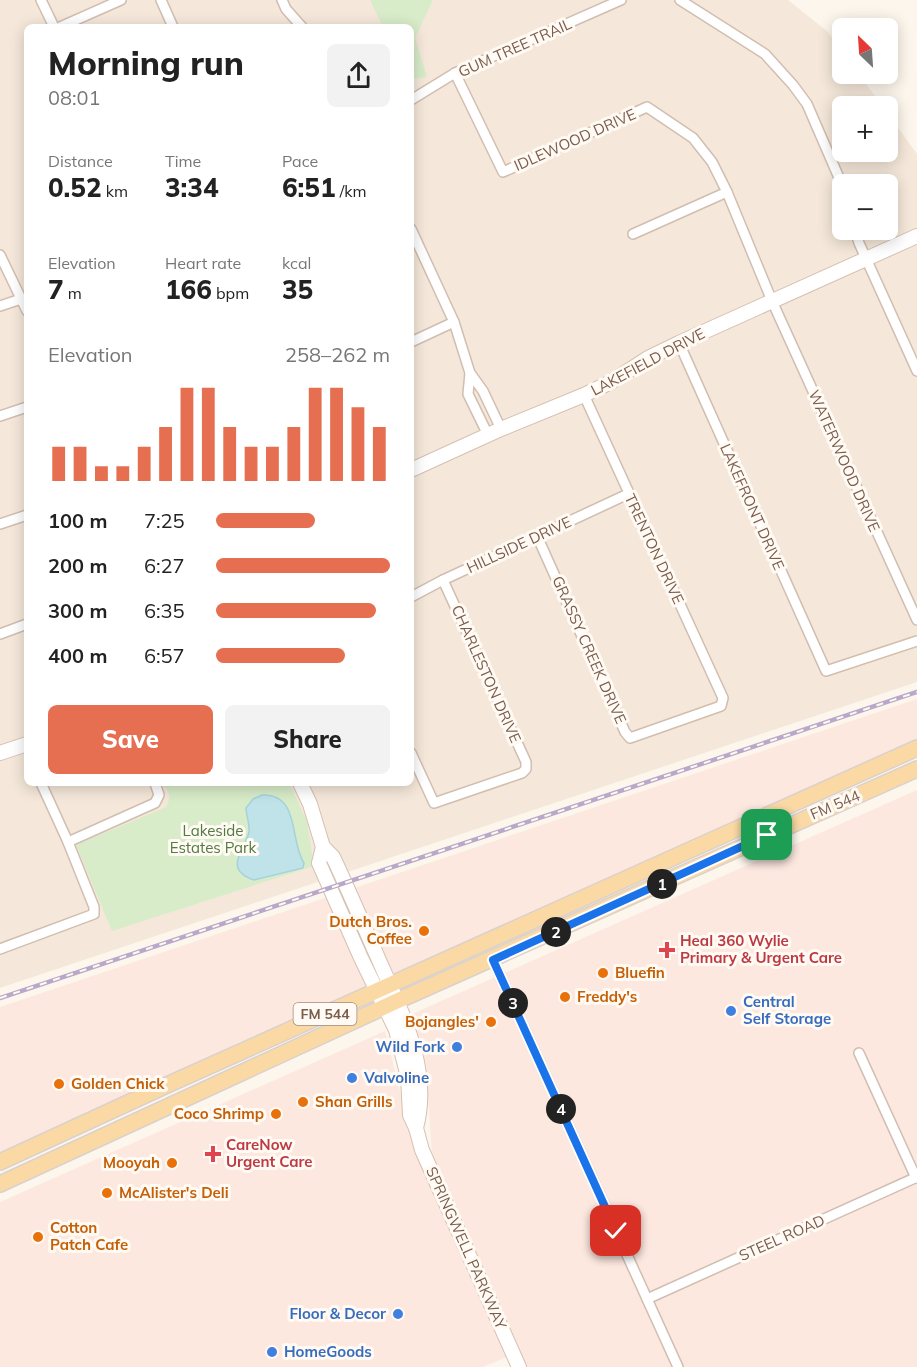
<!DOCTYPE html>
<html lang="en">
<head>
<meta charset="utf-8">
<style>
  :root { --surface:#fff; --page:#f2f2f2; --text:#222; --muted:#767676; --accent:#e76f51 }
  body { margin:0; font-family:Mulish,sans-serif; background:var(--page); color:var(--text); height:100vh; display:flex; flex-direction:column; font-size:22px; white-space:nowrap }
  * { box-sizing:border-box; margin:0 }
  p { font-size:20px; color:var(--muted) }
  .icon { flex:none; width:33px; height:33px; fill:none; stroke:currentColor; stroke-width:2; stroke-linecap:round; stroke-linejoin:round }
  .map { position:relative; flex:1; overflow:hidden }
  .panel { position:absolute; left:24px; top:24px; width:390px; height:762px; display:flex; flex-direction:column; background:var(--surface); border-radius:9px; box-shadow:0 3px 15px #0003 }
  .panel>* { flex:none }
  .needle { width:39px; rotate:335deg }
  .fabs { position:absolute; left:832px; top:18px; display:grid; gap:12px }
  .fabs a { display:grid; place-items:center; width:66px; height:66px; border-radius:9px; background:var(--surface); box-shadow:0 3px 15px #0003; font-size:30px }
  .pin { position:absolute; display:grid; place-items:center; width:51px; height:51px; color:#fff; margin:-26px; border-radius:12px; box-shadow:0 3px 9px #0006 }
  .km { position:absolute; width:30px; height:30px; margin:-15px; border-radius:50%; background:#222; color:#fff; font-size:16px; line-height:30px; text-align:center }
  .round { display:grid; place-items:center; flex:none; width:63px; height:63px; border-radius:9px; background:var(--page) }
  .headline { display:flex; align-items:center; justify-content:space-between; height:102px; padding:0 24px }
  h1 { font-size:33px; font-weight:800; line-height:45px }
  .figures { display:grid; grid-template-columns:repeat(3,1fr); gap:9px; height:102px; padding:6px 24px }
  .figures div { display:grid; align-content:center }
  .figures b { font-size:26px; font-weight:800 }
  .figures small { font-size:16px; font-weight:400 }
  .figures p { font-size:16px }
  .chart { height:168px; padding:12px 24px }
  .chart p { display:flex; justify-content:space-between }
  .chart svg { width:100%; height:108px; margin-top:6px; stroke:var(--accent); stroke-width:6 }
  .primary-button { display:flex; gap:12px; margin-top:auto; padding:12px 24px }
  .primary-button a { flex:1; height:69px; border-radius:9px; background:var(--accent); color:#fff; font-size:24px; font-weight:800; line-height:69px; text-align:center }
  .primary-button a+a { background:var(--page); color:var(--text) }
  ul { padding:0 24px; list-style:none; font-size:20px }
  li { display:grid; grid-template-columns:96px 72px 1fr; align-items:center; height:45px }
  li i { height:15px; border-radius:8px; background:var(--accent) }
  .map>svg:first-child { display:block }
  .residential { fill:#f5e8da; fill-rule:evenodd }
  .commercial { fill:#fde8e0 }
  .green { fill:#d8ecc9 }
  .water { fill:#bfe3e8; stroke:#a5d3da; stroke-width:1.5 }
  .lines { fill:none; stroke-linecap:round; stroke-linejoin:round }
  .street-casing { stroke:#d1beb0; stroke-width:12 }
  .secondary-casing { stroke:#d6c0b0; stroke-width:16 }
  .primary-casing { stroke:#dad1cd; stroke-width:18 }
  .street { stroke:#fff; stroke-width:9 }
  .secondary { stroke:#fff; stroke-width:14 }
  .primary { stroke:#fbd9a5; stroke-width:15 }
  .rail-casing { stroke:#b9a8c9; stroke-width:4.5 }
  .rail { stroke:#fffaf3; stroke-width:2; stroke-dasharray:7; stroke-linecap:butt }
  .route-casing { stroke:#fff; stroke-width:12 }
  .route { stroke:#1a73e8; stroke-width:8 }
  .food-dot { fill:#e8710a; stroke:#fffaf3; stroke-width:2 }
  .health-dot { fill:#e0444e; stroke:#fffaf3; stroke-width:2 }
  .shop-dot { fill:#3f7fe0; stroke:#fffaf3; stroke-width:2 }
  .labels { text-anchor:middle; stroke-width:6; stroke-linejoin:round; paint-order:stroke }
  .shield { fill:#fffaf3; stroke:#a28b7f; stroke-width:1.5 }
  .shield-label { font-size:14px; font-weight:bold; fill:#7a5c4d }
  .street-label { font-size:15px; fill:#7a5c4d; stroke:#fffaf3 }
  .park-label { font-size:15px; fill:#537a41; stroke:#fffaf3 }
  .food-label { font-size:15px; font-weight:bold; fill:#c56008; stroke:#fffaf3; text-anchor:start }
  .health-label { font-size:15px; font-weight:bold; fill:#be3a42; stroke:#fffaf3; text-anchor:start }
  .shop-label { font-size:15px; font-weight:bold; fill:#366cbe; stroke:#fffaf3; text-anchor:start }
</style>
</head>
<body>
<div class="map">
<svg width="917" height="1367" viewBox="0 0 917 1367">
  <rect width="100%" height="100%" fill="#fdf6ec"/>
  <path class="residential" d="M0,0H788L828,32L843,53V74H858L883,106H843V152H888V114L917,154V682L0,988ZM27,27H411V783H27ZM843,184H888V230H843Z"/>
  <g class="commercial">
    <path d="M917,699V742L0,1155V1007Z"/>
    <path d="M917,790V1367H527L432,1156L426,1063L412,1014Z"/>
    <path d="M385,1031L413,1143L507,1357L483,1367H0V1202Z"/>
  </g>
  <g class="green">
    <path d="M370,0H433L415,38L427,77L411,79V27H383Z"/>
    <path d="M160,783H289L307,821L314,866L112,931L76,845L166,807C172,796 169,790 160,783Z"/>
  </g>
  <path class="water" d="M262,795C301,794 289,841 304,863L303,868L254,880C222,869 245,850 249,832C250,823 246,816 246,808L253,799Z"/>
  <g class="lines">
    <g class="street-casing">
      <g id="street">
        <path d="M41,0L54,27"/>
        <path d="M161,0L173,27"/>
        <path d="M282,0L286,9L302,27"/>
        <path d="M680,0L765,54L793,85L807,104L843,187"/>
        <path d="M60,27L121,0"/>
        <path d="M455,73L503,172L647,107L693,138L712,162L727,192L772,301L917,620"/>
        <path d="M411,100L455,73L621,0"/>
        <path d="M411,229L454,322L470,373"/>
        <path d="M855,230L859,243L917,371"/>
        <path d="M633,234L727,192"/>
        <path d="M0,255L27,311"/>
        <path d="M0,306L21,299"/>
        <path d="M411,342L454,322"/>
        <path d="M679,343L826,671L917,641"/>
        <path d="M0,416L27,407"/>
        <path d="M488,435L468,394L470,373L483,391L501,429"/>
        <path d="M0,524L27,515"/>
        <path d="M537,536L625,732L630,738L721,706L723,698L584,395"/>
        <path d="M411,597L443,580L628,494"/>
        <path d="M0,634L27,624"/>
        <path d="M411,753L434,803L522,773L526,769V762L443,580"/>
        <path d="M68,842L155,803L159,795L155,783"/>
        <path d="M0,949L94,914V907L68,842L41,783"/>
        <path d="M493,960L678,1367"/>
        <path d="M859,1053L916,1178"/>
        <path d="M647,1299L917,1177"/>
      </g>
    </g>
    <g class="secondary-casing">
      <g id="secondary">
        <path d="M411,470L501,429L584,395L611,382L648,358L679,343L917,236"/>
        <path d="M0,753L27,744"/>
        <path d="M300,783L310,804L323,847L319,863L361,958L396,1030L408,1077L410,1115L416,1128L422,1150L519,1367"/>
        <path d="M323,847L333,857C349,891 363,924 378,958C401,1011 432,1069 416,1128"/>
      </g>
    </g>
    <g class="primary-casing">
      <g id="primary">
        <path d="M0,1162L167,1085L917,748"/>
        <path d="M0,1184L397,1001L917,769"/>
      </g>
    </g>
    <use href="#street" class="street"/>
    <use href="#secondary" class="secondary"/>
    <use href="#primary" class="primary"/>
    <g class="rail-casing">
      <path id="rail" d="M0,998L917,692"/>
    </g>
    <use href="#rail" class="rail"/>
  </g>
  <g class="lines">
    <g class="route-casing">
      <path id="route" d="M616,1231L493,960L767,835"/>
    </g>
    <use href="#route" class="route"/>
  </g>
  <g class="food-dot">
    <circle cx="424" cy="931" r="6"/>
    <circle cx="603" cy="973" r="6"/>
    <circle cx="565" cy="997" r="6"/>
    <circle cx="491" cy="1022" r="6"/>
    <circle cx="59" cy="1084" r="6"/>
    <circle cx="303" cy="1102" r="6"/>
    <circle cx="276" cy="1114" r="6"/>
    <circle cx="172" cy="1163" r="6"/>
    <circle cx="107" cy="1193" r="6"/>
    <circle cx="38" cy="1237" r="6"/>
  </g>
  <g class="health-dot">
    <path d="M664 941h6v6h6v6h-6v6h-6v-6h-6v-6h6z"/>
    <path d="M210 1145h6v6h6v6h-6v6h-6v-6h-6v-6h6z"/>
  </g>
  <g class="shop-dot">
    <circle cx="731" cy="1011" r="6"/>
    <circle cx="457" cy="1047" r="6"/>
    <circle cx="352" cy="1078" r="6"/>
    <circle cx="398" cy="1314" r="6"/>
    <circle cx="272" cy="1352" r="6"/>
  </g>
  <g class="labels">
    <rect class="shield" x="293.5" y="1003" width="63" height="22" rx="4.5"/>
    <g class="shield-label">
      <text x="325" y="1019">FM 544</text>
    </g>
    <g class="street-label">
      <text transform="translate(515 48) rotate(-24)" y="5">GUM TREE TRAIL</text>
      <text transform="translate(575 140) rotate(-24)" y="5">IDLEWOOD DRIVE</text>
      <text transform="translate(648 362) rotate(-28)" y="5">LAKEFIELD DRIVE</text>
      <text transform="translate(844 461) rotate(66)" y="5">WATERWOOD DRIVE</text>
      <text transform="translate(752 507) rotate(66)" y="5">LAKEFRONT DRIVE</text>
      <text transform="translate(519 545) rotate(-25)" y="5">HILLSIDE DRIVE</text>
      <text transform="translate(654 549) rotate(65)" y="5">TRENTON DRIVE</text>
      <text transform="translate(589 650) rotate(66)" y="5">GRASSY CREEK DRIVE</text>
      <text transform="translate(486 674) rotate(66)" y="5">CHARLESTON DRIVE</text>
      <text transform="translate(835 805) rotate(-23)" y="5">FM 544</text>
      <text transform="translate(782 1238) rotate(-24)" y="5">STEEL ROAD</text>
      <text transform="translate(466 1248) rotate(66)" y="5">SPRINGWELL PARKWAY</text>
    </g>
    <g class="park-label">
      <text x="213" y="836">Lakeside<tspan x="213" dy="17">Estates Park</tspan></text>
    </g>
    <g class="food-label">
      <text x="412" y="927" text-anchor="end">Dutch Bros.<tspan x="412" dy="17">Coffee</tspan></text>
      <text x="615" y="978">Bluefin</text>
      <text x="577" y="1002">Freddy's</text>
      <text x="479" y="1027" text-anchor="end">Bojangles'</text>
      <text x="71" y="1089">Golden Chick</text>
      <text x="315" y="1107">Shan Grills</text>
      <text x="264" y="1119" text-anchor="end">Coco Shrimp</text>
      <text x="160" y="1168" text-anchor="end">Mooyah</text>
      <text x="119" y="1198">McAlister's Deli</text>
      <text x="50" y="1233">Cotton<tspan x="50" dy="17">Patch Cafe</tspan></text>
    </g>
    <g class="health-label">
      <text x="680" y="946">Heal 360 Wylie<tspan x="680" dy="17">Primary &amp; Urgent Care</tspan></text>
      <text x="226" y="1150">CareNow<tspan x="226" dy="17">Urgent Care</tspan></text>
    </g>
    <g class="shop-label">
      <text x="743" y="1007">Central<tspan x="743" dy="17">Self Storage</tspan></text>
      <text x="445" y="1052" text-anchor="end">Wild Fork</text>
      <text x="364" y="1083">Valvoline</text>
      <text x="386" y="1319" text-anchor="end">Floor &amp; Decor</text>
      <text x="284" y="1357">HomeGoods</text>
    </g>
  </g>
</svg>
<div class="fabs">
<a><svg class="needle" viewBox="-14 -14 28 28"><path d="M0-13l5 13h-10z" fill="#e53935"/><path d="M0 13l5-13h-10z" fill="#767676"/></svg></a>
<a>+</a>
<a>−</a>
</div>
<div class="pin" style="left:767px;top:835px;background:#1e9e55"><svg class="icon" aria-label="arrive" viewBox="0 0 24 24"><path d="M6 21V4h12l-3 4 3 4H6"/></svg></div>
<div class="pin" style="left:616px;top:1231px;background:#d93025"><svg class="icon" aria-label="check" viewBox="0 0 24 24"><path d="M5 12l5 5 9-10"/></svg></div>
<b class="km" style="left:662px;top:884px">1</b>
<b class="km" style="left:556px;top:932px">2</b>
<b class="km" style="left:513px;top:1003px">3</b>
<b class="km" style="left:561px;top:1109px">4</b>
<section class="panel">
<div class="headline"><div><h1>Morning run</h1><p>08:01</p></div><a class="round"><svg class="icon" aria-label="share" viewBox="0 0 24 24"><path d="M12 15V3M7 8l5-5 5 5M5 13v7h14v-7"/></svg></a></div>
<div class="figures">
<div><p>Distance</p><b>0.52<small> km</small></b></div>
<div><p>Time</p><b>3:34</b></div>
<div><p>Pace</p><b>6:51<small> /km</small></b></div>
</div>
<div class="figures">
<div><p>Elevation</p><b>7<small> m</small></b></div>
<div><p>Heart rate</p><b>166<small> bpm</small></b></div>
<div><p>kcal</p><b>35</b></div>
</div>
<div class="chart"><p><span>Elevation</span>258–262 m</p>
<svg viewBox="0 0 160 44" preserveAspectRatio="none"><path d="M5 44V30M15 44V30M25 44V38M35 44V38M45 44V30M55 44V22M65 44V6M75 44V6M85 44V22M95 44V30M105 44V30M115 44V22M125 44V6M135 44V6M145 44V14M155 44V22"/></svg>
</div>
<ul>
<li><b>100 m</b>7:25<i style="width:57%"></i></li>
<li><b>200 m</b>6:27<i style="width:100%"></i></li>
<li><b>300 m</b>6:35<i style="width:92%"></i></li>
<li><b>400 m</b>6:57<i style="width:74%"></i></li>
</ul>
<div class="primary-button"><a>Save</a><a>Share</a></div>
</section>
</div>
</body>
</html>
